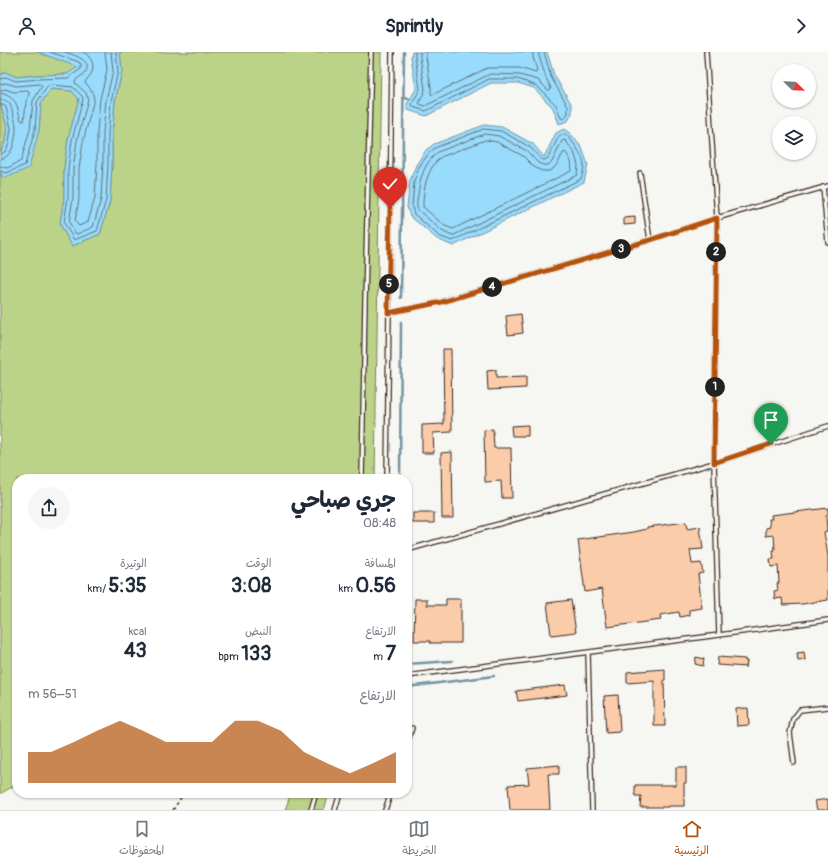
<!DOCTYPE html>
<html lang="ar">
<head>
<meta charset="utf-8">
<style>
  :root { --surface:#fff; --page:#f6f6f7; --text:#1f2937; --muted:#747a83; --line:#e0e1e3; --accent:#b45309 }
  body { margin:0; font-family:Pangolin,"Playpen Sans Arabic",sans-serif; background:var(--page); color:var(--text); direction:rtl; height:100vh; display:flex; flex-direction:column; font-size:15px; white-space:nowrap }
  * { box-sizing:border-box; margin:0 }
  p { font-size:13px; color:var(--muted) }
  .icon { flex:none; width:22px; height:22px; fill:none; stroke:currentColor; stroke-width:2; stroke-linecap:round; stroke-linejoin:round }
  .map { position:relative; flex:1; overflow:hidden; direction:ltr }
  .sheet { position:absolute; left:12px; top:422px; width:400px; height:324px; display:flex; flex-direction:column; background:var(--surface); border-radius:16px; box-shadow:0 1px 3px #0004; direction:rtl }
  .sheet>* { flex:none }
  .needle { width:26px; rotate:113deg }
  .controls { position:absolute; left:772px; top:12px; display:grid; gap:8px }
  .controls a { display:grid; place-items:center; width:44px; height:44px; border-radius:50%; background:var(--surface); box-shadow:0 1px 3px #0004; font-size:20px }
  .pin { position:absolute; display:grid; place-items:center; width:34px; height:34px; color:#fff; margin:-41px -17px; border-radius:50% 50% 50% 0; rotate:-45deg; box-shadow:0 0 4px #0007 }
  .pin .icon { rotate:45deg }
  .km { position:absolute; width:20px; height:20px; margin:-10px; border-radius:50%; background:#222; color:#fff; font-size:11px; line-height:20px; text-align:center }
  .round { display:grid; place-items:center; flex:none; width:42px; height:42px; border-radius:21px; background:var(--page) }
  .headline { display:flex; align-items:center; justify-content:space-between; height:68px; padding:0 16px }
  h1 { font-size:22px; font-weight:700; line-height:30px }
  .stats { display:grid; grid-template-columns:repeat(3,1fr); gap:6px; height:68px; padding:4px 16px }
  .stats div { display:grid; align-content:center }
  .stats b { font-size:20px; font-weight:700 }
  .stats small { font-size:11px; font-weight:400 }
  .stats p { font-size:11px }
  .chart { height:112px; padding:8px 16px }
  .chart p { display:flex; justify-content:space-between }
  .chart svg { width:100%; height:72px; margin-top:4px; fill:var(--accent); opacity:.7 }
  header { display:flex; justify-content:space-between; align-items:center; height:52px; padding:0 16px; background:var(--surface); font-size:18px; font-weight:700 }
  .menu { display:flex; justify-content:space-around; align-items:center; height:56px; border-top:1px solid var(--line); background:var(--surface); font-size:11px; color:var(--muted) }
  .menu a { display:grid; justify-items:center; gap:2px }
  .menu .current { color:var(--accent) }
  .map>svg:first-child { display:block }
  .green { fill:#bbd389; stroke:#7b7e54 }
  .water { fill:#99dbfc; stroke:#7394a3 }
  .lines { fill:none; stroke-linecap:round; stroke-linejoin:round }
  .shore { stroke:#617177; stroke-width:1 }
  .stream { stroke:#7394a3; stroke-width:2.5 }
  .building { fill:#fbccaa; stroke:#3b2a1e }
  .service-casing { stroke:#3b2a1e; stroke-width:6 }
  .path { stroke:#3b2a1e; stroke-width:1.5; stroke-dasharray:3 3; stroke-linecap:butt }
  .service { stroke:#f6f6f2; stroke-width:3.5 }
  .route-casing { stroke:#fff; stroke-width:8 }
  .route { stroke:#b45309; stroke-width:5 }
</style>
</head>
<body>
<header><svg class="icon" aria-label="forward" viewBox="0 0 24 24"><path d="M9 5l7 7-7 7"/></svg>Sprintly<svg class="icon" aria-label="person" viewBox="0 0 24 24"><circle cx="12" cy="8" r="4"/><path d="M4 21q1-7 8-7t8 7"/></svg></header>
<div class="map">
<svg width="828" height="758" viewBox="0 0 828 758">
  <rect width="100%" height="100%" fill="#f6f6f2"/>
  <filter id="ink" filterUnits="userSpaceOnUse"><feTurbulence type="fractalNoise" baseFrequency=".025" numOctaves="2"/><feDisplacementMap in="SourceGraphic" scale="8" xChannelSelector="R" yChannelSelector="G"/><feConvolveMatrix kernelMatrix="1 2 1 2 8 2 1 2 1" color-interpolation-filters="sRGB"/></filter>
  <g filter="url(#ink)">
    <g class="green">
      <path d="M0,0H37L79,15L68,22L39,23L16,25L5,20L0,23Z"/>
      <path d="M120,0H381L375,427H17V732L0,742V119L3,127L39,78L41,51L51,37L72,39L79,47L68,87L64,116V146L60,172L72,194L100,182L110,149L112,111V82L115,49L122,19Z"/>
      <path d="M0,43L1,53L7,75L5,90L0,102Z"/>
      <path d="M291,741H329L324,758H285Z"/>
    </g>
    <g class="water">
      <path d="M37,0H120L122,19L115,49L112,82V111L110,149L100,182L72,194L60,172L64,146V116L68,87L79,47L72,39L51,37L41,51L39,78L29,116L3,127L0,119V102L5,90L7,75L1,53L0,24L5,20L16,25L39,23L67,22L78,15Z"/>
      <path d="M412,0H547L554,23L572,53V62L568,69L559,72L553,56L534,36L518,31H491L426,64L408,58L407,52L416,37L411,5Z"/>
      <path d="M484,73L502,75L533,92L544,105L556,81L564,77L571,82L582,96L588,113L584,130L453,194L437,187L410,164L407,155L410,129L416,113L426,98L434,92Z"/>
    </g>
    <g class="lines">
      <g class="shore">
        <path d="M65,0C73,3 94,8 85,21C82,24 77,26 75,29V31L86,41L88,47L77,89L73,117V146L69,170L75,181L77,182L93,175L101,147L103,111V81L106,48L113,19L111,0"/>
        <path d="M83,0C91,4 96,14 91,22C89,25 86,28 85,30L92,39L94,47L83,90L79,117V147L75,169L78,173L79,174L88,170L95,146L97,111V80L100,47L107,18L105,0"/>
        <path d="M415,0V5L420,37L412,52L413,55L426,59L489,27H518L537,34L556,53L561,66L563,67L565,66L568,61V54L551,25L544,0"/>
        <path d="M420,0V5L425,37L424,41L419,51L420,52L425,54L490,22L520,23L538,28L548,38H550L551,36L546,26L539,4V0"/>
        <path d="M426,0V5L431,35V42L432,43L487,16H519L536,21L537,18L533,5V0"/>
        <path d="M0,27L6,25L16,29L39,27L68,26L81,17V13L79,10L50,0"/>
        <path d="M0,32L6,31L16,34L40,32L42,34L33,49L30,77L21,109L7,116L0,114"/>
        <path d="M0,38L1,39L5,37L14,40L27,39L29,40V42L26,50L24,69H22L21,68C16,52 18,47 1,41H0"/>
        <path d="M0,48C3,48 6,48 9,51C12,55 16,71 16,75C16,86 13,106 0,107"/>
        <path d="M0,53H3L6,55L11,76L9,91L6,99L3,101L0,102"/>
        <path d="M484,77L501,79L530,95L541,107L544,108L548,106L559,84L565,82C572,87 583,104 584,113C584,117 582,123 581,127L452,189L439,184L414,162L412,155L414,130L419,115L429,101L435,96Z"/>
        <path d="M485,82L499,84L527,99L538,111L543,113H548L552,110L562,89L565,88L574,100L578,113L577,123L452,184L442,179L418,158C416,153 417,148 418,143C420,126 424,111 438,100Z"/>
        <path d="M486,88L497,90L523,104L534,115L542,119H549L554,116L558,111L563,101L565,100C570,105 573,112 571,119L453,177L445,174L423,155C423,137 427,116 441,105Z"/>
        <path d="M0,119L6,121L25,113L35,78L37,50L48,34L52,33L73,35L82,44L83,47L72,88L68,117V146L64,171L74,188L97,179L106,148L108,111V81L111,49L118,19L116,0"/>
      </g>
      <g class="stream">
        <path d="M403,46L410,47"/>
        <path d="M401,246L404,0"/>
        <path d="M400,427L401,270"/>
        <path d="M407,612L452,609"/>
        <path d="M407,635L494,624"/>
      </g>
    </g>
    <g class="building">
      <path d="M635,165V172L624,173V166Z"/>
      <path d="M521,262L523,281L508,283L506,264Z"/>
      <path d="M443,297H451L452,380L433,381L434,401H422V373L444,372Z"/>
      <path d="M496,318V326L526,325V336L488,338L487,319Z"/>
      <path d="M528,373V384H512L511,374Z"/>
      <path d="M493,377L494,396H511L512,446H502L501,429L485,430L484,378Z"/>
      <path d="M452,400L453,466H442L441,401Z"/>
      <path d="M828,456V464H826L827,479L824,480L828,504V548L802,552L783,553L782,546L775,547L774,539L778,538L777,531H779L778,514L771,515L770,507H774L773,499H775L774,483L766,484V476L770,475L769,467H772L771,463Z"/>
      <rect x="413" y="461" width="21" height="10"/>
      <path d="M686,470L687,477L700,475L703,497L690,498L692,512L701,511L703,521L698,522L702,556L689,558V563L680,565L679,560L660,563L661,568L607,575L602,537L585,540L578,488L634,480L647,477V475Z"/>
      <path d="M415,547H427V553H446V547H461V591H430V589H414Z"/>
      <path d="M571,548L576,580L551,583L547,551Z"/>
      <path d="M804,600L805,608L798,609L797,601Z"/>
      <path d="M696,605L704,607L703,614L695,612Z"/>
      <path d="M718,605L745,607V609H747L746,615L717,613Z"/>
      <path d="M665,617V628H664L665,674H654V629L627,631V620Z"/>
      <path d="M565,633L567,643L518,649L516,639Z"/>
      <path d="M618,643L620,680L606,681L604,644Z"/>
      <path d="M748,656L749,673L737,674L736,657Z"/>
      <path d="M559,713V722H548L550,758H510L508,733L529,732L527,716Z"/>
      <path d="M676,715H686V731H684V754H668V755H640L641,744H635V733H676Z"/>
      <path d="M828,747V758H817L815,749Z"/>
    </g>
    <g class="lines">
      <g class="service-casing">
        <g id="service">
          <path d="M706,0L717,166L714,411L719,583L828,568"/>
          <path d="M640,121L650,188"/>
          <path d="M823,135L828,190"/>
          <path d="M389,261L441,250L650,188L717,166L828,134"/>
          <path d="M362,427L365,249L371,0"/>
          <path d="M387,427L392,0"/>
          <path d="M407,498L714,411L828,374"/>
          <path d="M588,601L592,758"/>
          <path d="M407,624L719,583"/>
          <path d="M407,691L412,676"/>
          <path d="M794,711L790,681L793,667L800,658L828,655"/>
          <path d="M311,758L316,741"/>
          <path d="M335,758L340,741"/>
          <path d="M385,758L391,741"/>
        </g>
      </g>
      <path class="path" d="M173,758L184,741"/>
      <use href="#service" class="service"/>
    </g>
  </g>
  <g class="lines" filter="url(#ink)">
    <g class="route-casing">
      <path id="route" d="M390,156L388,261L442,250L650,188L717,166L714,411L771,392"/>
    </g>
    <use href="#route" class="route"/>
  </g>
</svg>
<div class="controls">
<a><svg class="needle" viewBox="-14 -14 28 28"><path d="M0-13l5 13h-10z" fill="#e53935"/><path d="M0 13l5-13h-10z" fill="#747a83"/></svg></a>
<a><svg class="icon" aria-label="layers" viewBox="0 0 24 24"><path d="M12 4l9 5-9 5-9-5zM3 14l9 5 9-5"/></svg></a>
</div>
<div class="pin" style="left:771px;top:392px;background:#1e9e55"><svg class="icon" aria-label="arrive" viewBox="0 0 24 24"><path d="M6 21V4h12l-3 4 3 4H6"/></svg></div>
<div class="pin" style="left:390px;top:156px;background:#d93025"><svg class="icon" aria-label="check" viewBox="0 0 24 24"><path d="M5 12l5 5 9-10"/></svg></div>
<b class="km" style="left:715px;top:335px">1</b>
<b class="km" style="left:716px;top:200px">2</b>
<b class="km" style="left:621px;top:197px">3</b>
<b class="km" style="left:492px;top:235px">4</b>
<b class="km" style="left:389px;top:232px">5</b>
<section class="sheet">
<div class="headline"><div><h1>جري صباحي</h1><p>08:48</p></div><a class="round"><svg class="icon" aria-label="share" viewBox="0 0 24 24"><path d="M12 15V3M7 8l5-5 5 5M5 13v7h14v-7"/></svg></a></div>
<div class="stats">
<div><p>المسافة</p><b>0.56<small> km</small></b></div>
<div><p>الوقت</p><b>3:08</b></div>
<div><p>الوتيرة</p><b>5:35<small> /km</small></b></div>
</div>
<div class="stats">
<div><p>الارتفاع</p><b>7<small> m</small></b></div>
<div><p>النبض</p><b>133<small> bpm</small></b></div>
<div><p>kcal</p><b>43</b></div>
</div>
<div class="chart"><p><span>الارتفاع</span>51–56 m</p>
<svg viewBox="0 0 160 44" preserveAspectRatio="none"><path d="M0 44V25L10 25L20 19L30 12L40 6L50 12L60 19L70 19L80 19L90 6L100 6L110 12L120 25L130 32L140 38L150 32L160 25V44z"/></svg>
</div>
</section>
</div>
<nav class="menu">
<a class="current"><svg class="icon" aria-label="home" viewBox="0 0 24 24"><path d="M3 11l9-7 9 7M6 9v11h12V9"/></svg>الرئيسية</a>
<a><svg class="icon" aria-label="map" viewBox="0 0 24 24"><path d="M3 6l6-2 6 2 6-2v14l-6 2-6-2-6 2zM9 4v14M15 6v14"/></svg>الخريطة</a>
<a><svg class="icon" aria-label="saved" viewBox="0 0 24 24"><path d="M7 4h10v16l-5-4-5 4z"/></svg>المحفوظات</a>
</nav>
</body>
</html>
